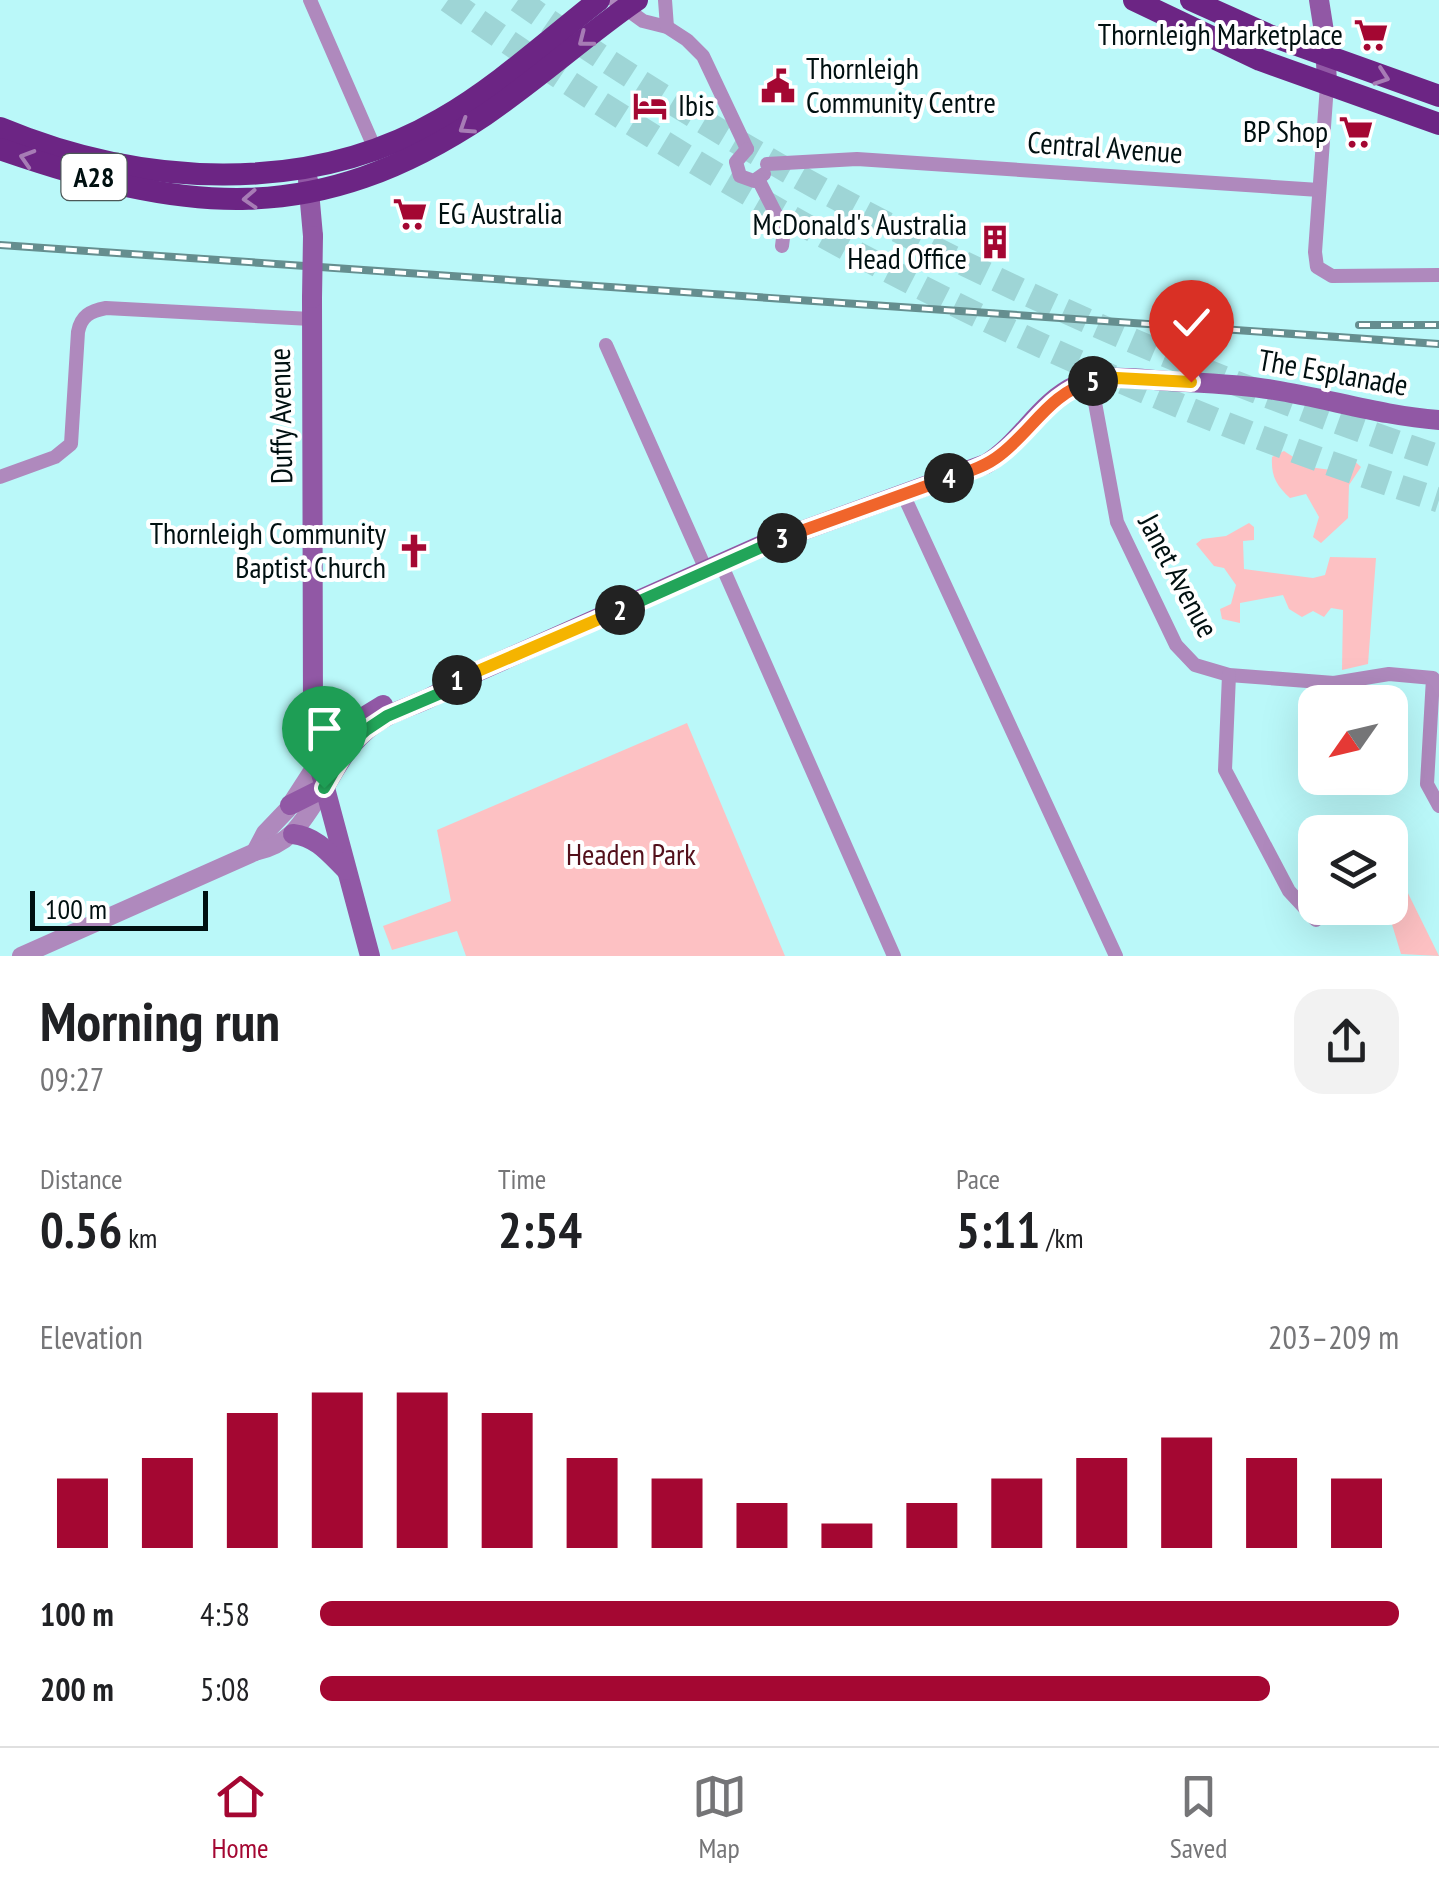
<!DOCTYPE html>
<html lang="en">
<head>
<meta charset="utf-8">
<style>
  :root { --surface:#fff; --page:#f2f2f2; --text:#202124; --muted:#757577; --line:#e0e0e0; --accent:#a40732 }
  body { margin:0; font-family:"PT Sans Narrow",sans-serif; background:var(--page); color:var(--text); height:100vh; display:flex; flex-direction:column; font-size:38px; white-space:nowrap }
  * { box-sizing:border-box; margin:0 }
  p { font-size:32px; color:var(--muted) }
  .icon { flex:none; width:55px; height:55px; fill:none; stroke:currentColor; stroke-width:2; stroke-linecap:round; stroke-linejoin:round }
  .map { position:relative; height:956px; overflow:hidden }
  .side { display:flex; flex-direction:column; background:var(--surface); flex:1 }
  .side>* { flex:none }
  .needle { width:65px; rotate:236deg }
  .fabs { position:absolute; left:1298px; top:685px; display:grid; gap:20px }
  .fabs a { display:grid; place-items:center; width:110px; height:110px; border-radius:20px; background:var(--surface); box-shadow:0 10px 40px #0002; font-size:50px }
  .scale { position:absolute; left:30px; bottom:25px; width:178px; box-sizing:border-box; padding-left:10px; border:5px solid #001011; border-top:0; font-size:28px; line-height:35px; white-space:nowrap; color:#001011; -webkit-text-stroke:8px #fff; paint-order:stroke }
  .pin { position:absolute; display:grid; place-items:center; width:85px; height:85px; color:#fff; margin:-102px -42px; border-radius:50% 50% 50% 0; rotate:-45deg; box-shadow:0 0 10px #0007 }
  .pin .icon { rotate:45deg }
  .km { position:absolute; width:50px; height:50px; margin:-25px; border-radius:50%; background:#222; color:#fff; font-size:28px; line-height:50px; text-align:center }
  .round { display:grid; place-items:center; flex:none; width:105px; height:105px; border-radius:30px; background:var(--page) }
  .headline { display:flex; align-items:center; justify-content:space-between; height:170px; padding:0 40px }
  h1 { font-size:55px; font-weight:600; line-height:75px }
  .stats { display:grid; grid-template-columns:repeat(3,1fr); gap:15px; height:170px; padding:10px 40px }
  .stats div { display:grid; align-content:center }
  .stats b { font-size:50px; font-weight:600 }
  .stats small { font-size:28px; font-weight:400 }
  .stats p { font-size:28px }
  .chart { height:280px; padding:20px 40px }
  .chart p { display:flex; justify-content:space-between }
  .chart svg { width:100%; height:180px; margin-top:10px; stroke:var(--accent); stroke-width:6 }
  ul { padding:0 40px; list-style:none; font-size:32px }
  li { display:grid; grid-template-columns:160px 120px 1fr; align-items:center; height:75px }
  li i { height:25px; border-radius:12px; background:var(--accent) }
  .tab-bar { display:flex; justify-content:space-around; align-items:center; height:140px; border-top:2px solid var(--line); background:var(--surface); font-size:28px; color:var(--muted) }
  .tab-bar a { display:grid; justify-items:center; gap:5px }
  .tab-bar .current { color:var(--accent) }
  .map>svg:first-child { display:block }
  .green { fill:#fdc1c3 }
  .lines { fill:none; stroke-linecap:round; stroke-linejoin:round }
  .motorway-tunnel { stroke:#9ed5d6; stroke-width:25; stroke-dasharray:25 12; stroke-linecap:butt }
  .minor { stroke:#af89bd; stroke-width:14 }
  .tertiary { stroke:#af89bd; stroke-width:18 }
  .secondary { stroke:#9158a5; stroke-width:20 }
  .trunk { stroke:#6c2584; stroke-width:22 }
  .rail-casing { stroke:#658e8f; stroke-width:8 }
  .rail { stroke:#fff; stroke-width:4; stroke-dasharray:11; stroke-linecap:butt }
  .secondary-bridge { stroke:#9158a5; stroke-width:20 }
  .oneway { stroke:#a77cb5 }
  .split-1-casing { stroke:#fff; stroke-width:20 }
  .split-2-casing { stroke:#fff; stroke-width:20 }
  .split-3-casing { stroke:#fff; stroke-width:20 }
  .split-4-casing { stroke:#fff; stroke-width:20 }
  .split-5-casing { stroke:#fff; stroke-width:20 }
  .split-6-casing { stroke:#fff; stroke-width:20 }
  .split-1 { stroke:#22a559; stroke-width:12 }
  .split-2 { stroke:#f5b400; stroke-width:12 }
  .split-3 { stroke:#22a559; stroke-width:12 }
  .split-4 { stroke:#f0652b; stroke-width:12 }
  .split-5 { stroke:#f0652b; stroke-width:12 }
  .split-6 { stroke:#f5b400; stroke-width:12 }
  .labels { text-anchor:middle; stroke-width:8; stroke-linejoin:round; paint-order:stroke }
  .shield { fill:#fff; stroke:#4c5858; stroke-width:2.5 }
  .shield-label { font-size:28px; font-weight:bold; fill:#001011 }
  .poi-label { font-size:30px; fill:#001011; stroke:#fff; text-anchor:end }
  .street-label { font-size:30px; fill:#001011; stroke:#fff }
  .park-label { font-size:30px; fill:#53101b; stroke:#fff }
</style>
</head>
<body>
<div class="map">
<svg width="1439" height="956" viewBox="0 0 1439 956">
  <rect width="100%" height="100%" fill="#baf8f9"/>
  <g class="green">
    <path d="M1284,451L1309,467L1331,470L1351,458L1361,467L1349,485L1348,518L1321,543L1313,537L1319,517L1306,494L1290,498C1276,485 1271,476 1272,457Z"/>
    <path d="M1249,523L1254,527V540L1243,541L1244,569L1313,578L1325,575L1330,557L1376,558L1368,664L1342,670L1343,610L1331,608L1324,617L1313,611L1302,617L1289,609L1283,595L1240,603V623L1222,619L1220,609L1231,604L1236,585L1224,568L1214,566L1196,544L1202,539L1226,536Z"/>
    <path d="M687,723L785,956H466L457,931L392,950L383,926L451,901L437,830Z"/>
    <path d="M1390,877L1401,879L1439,956L1401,954L1387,908H1390Z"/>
  </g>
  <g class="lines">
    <g class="motorway-tunnel">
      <path d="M448,0C751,216 1084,387 1439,500"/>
      <path d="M518,0C799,199 1113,348 1439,457"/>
    </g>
    <g class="minor">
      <path d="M310,0L375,149"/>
      <path d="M614,0L643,21L667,27L687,40L703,56L747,149"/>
      <path d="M665,0L667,27"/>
      <path d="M1327,85L1315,252L1317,267L1332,276L1439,275"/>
      <path d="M747,149L736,162L740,176L754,181L764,174"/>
      <path d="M767,164L857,159L1319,190"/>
      <path d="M758,179L784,230L782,246"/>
      <path d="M606,345L707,572"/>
      <path d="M1091,381L1117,522L1176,645L1195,665L1229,675L1334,683L1389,674L1433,678L1427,784L1439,806"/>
      <path d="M0,477L55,457L71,444L78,332C81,316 90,311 106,308L311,319"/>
      <path d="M903,494L1116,956"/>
      <path d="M722,566L894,956"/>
      <path d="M1229,675L1225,770L1289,891L1316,920"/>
    </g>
    <g class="tertiary">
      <path d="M255,852L265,833L287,810L318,762"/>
      <path d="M21,956L255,852C293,844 304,819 324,788"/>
    </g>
    <g class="secondary">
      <path d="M1319,0L1325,38L1327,85"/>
      <path d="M308,180L313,236"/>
      <path d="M312,298L313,712L318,762L370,956"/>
      <path d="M318,762L344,729L383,705"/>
      <path d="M324,788C341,758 356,732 387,716C409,705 434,700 452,683L760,546L986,464C1021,443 1039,402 1077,385C1106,373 1138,379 1168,381C1203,383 1239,384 1274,390C1330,399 1383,416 1439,420"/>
      <path d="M290,805L324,788"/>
      <path d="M293,834C317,837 329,853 346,870"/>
    </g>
    <g class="trunk">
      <path d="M1134,0L1260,60L1439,124"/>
      <path d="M1191,0L1269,35L1439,96"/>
      <path d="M0,128C139,186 307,197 441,119C497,87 548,40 599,0"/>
      <path d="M0,149C185,213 315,229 485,115C538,79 585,36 637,0"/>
    </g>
    <g class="rail-casing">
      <g id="rail">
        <path d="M0,245L1439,344"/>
        <path d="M1359,325H1439"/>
      </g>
    </g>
    <use href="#rail" class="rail"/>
    <path class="secondary-bridge" d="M312,298L313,236"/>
  </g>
  <defs><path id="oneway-chevron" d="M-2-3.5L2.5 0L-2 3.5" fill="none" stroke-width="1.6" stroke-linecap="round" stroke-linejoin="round" transform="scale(2.5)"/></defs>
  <g class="oneway">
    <use href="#oneway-chevron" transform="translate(585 40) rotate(142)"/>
    <use href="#oneway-chevron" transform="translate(1382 77) rotate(19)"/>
    <use href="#oneway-chevron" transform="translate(466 127) rotate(147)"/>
    <use href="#oneway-chevron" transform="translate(27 158) rotate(-163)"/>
    <use href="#oneway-chevron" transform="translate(250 199) rotate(177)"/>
  </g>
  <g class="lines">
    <g class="split-1-casing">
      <path id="split-1" d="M324,788L348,746L366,730L387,716L441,693L457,680"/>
    </g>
    <g class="split-2-casing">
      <path id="split-2" d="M457,680L620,610"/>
    </g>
    <g class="split-3-casing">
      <path id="split-3" d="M620,610L782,538"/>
    </g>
    <g class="split-4-casing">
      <path id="split-4" d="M782,538L949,478"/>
    </g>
    <g class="split-5-casing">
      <path id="split-5" d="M949,478C967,472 985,467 1000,455C1034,429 1049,393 1093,381"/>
    </g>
    <g class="split-6-casing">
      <path id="split-6" d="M1093,381L1117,378L1191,382"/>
    </g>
    <use href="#split-1" class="split-1"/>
    <use href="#split-2" class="split-2"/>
    <use href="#split-3" class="split-3"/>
    <use href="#split-4" class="split-4"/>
    <use href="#split-5" class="split-5"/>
    <use href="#split-6" class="split-6"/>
  </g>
  <defs>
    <g id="supermarket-bare" transform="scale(2.7)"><path d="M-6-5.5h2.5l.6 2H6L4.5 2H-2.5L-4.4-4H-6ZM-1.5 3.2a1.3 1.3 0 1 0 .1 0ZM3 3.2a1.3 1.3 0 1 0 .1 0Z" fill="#a40732" stroke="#fff" stroke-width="2.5" paint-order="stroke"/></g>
    <g id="civic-bare" transform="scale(2.7)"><path d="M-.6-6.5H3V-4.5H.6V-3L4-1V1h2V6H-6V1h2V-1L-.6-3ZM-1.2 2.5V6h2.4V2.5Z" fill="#a40732" stroke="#fff" stroke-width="2.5" paint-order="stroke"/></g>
    <g id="hotel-bare" transform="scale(2.7)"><path d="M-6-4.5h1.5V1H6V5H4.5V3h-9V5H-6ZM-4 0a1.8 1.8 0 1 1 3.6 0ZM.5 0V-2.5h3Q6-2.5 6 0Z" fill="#a40732" stroke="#fff" stroke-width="2.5" paint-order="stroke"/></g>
    <g id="building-bare" transform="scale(2.7)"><path d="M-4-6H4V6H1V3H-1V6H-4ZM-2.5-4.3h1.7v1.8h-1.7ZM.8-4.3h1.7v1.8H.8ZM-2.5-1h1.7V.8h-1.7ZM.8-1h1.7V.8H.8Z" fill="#a40732" stroke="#fff" stroke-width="2.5" paint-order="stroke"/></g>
    <g id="church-bare" transform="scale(2.7)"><path d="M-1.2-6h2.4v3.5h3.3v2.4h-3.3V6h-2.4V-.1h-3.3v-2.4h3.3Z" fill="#a40732" stroke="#fff" stroke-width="2.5" paint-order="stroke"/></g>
  </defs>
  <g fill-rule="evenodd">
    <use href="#supermarket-bare" x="1371" y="35"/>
    <use href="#civic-bare" x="778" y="86"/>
    <use href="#hotel-bare" x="650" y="106"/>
    <use href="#supermarket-bare" x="1356" y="132"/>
    <use href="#supermarket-bare" x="410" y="214"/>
    <use href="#building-bare" x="995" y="242"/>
    <use href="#church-bare" x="414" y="551"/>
  </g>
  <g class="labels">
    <rect class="shield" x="61.5" y="154" width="65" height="46" rx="8"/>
    <g class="shield-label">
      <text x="94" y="187">A28</text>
    </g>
    <g class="poi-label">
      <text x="1343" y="45">Thornleigh Marketplace</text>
      <text x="806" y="79" text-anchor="start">Thornleigh<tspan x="806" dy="34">Community Centre</tspan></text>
      <text x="678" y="116" text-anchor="start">Ibis</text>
      <text x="1328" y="142">BP Shop</text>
      <text x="438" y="224" text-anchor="start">EG Australia</text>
      <text x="967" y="235">McDonald's Australia<tspan x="967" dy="34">Head Office</tspan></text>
      <text x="386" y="544">Thornleigh Community<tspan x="386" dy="34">Baptist Church</tspan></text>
    </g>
    <g class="street-label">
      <text transform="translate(1105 148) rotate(4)" y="10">Central Avenue</text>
      <text transform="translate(1333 373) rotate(10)" y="10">The Esplanade</text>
      <text transform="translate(281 416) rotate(-91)" y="10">Duffy Avenue</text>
      <text transform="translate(1178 576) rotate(62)" y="10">Janet Avenue</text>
    </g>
    <g class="park-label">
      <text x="631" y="865">Headen Park</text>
    </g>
  </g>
</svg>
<div class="fabs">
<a><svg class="needle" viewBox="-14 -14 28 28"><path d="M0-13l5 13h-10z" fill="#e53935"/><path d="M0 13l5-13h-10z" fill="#757577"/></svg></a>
<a><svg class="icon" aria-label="layers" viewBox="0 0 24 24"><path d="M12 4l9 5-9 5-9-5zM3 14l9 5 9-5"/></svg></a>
</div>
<div class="scale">100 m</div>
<div class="pin" style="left:324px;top:788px;background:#1e9e55"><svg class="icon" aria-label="arrive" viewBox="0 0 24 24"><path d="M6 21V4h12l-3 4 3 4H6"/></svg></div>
<div class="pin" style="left:1191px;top:382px;background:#d93025"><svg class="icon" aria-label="check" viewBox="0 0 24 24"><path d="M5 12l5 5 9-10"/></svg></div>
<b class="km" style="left:457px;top:680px">1</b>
<b class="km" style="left:620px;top:610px">2</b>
<b class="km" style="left:782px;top:538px">3</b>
<b class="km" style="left:949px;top:478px">4</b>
<b class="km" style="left:1093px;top:381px">5</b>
</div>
<section class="side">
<div class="headline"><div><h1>Morning run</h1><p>09:27</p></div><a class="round"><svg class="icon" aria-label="share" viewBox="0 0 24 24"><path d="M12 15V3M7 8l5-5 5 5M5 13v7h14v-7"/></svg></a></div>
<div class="stats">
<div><p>Distance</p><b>0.56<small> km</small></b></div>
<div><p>Time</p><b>2:54</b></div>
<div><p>Pace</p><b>5:11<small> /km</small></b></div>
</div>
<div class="chart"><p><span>Elevation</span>203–209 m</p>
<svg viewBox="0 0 160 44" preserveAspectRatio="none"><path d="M5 44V27M15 44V22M25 44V11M35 44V6M45 44V6M55 44V11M65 44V22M75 44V27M85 44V33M95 44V38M105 44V33M115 44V27M125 44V22M135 44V17M145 44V22M155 44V27"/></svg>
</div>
<ul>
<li><b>100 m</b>4:58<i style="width:100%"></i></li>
<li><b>200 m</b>5:08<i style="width:88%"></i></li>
</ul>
</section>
<nav class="tab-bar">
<a class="current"><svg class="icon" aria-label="home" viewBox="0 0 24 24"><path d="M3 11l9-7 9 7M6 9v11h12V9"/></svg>Home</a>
<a><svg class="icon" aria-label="map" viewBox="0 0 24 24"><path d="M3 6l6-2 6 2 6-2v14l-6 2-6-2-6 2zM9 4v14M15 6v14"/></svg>Map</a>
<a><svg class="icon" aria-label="saved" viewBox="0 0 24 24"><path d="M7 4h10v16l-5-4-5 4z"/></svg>Saved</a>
</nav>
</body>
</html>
